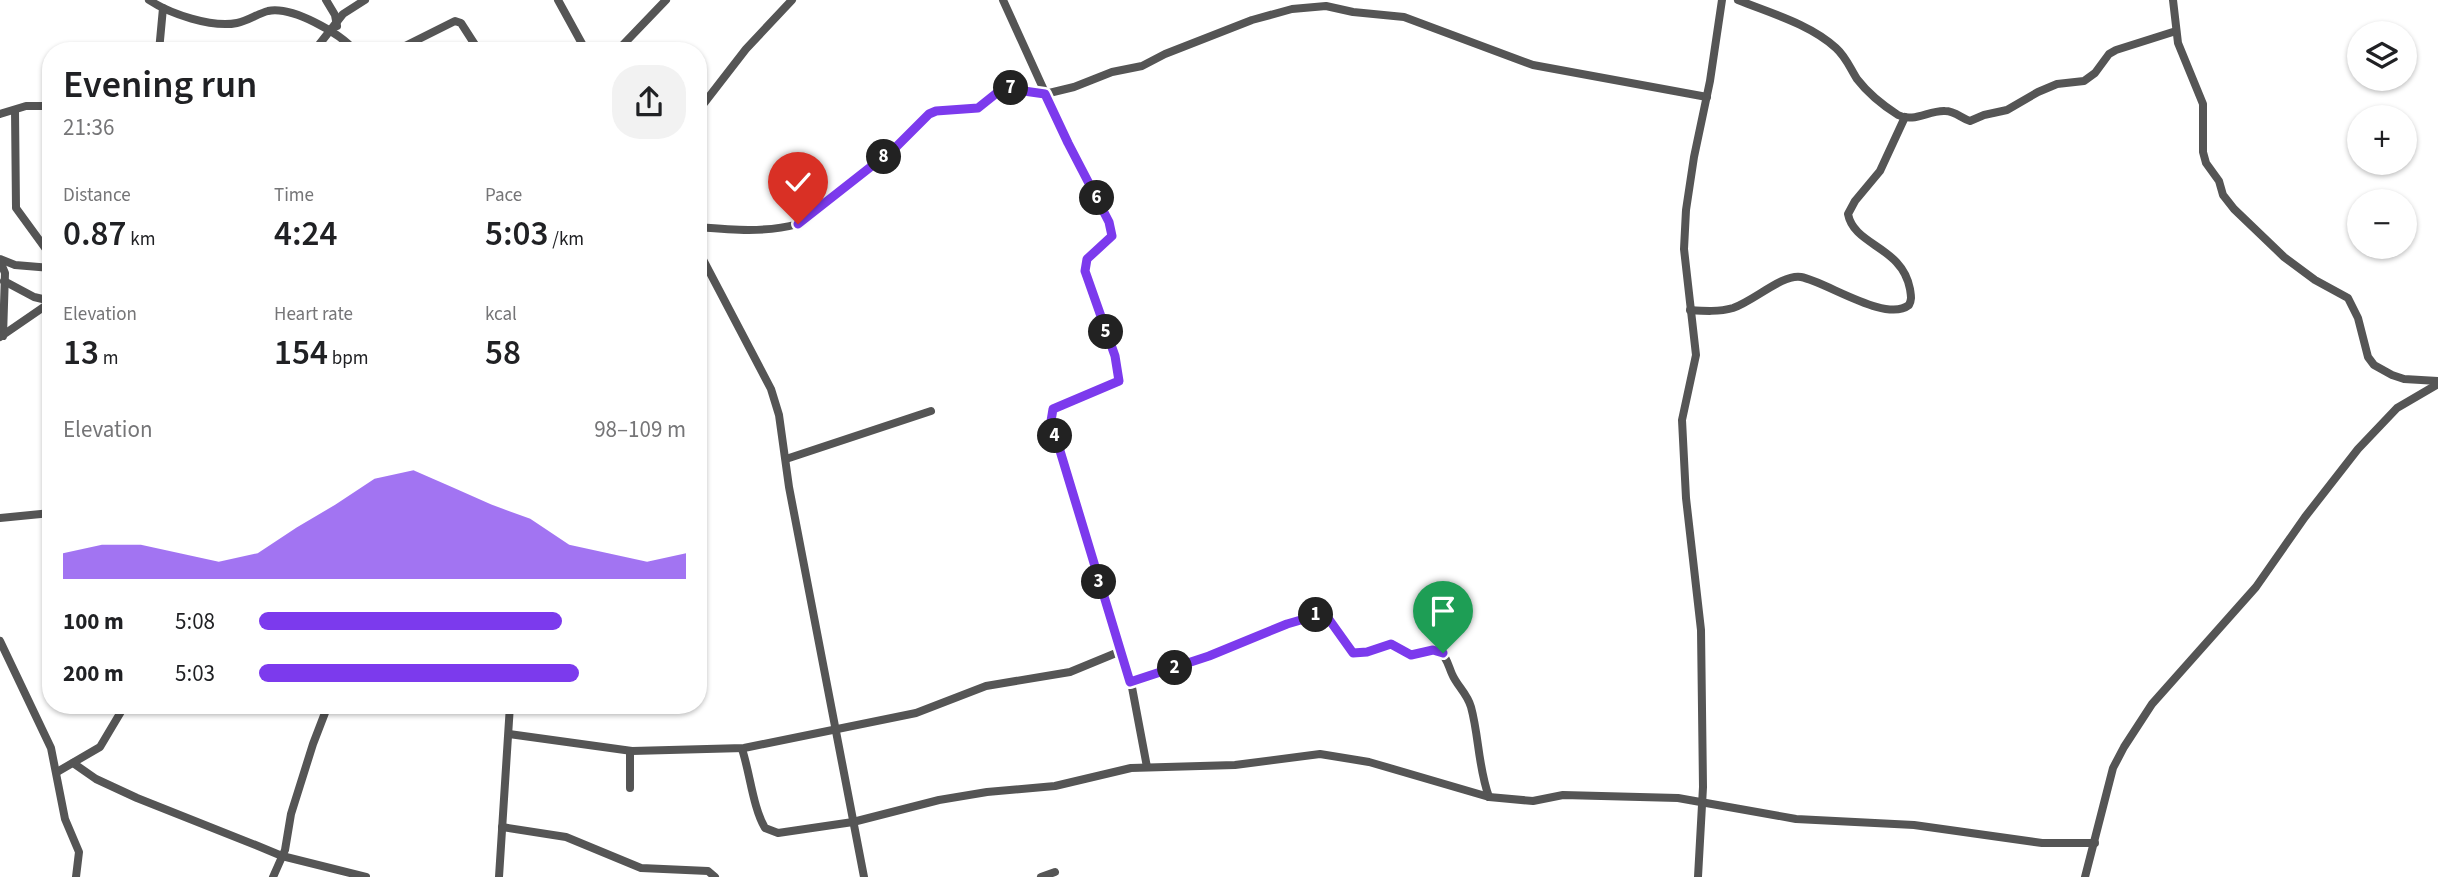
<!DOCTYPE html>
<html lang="en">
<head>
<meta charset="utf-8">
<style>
  :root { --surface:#fff; --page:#f2f2f2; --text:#202124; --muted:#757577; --accent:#7c3aed }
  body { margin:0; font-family:"Source Sans 3",sans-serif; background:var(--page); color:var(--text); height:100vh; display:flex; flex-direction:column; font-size:26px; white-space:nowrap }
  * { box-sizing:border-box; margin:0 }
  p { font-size:23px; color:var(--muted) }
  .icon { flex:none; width:38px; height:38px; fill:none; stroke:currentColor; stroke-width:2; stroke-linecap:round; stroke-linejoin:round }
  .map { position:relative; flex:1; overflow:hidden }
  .details { position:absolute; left:42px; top:42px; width:665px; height:672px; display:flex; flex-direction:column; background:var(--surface); border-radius:28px; box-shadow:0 2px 5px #0004 }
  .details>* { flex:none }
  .controls { position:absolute; left:2347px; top:21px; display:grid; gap:14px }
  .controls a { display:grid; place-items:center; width:70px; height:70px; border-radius:50%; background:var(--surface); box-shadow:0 2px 5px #0004; font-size:35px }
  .pin { position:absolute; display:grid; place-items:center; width:60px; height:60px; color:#fff; margin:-72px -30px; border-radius:50% 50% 50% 0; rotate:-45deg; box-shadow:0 0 7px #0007 }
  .pin .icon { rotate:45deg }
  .km { position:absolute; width:35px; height:35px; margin:-18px; border-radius:50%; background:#222; color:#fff; font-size:19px; line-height:35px; text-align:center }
  .round { display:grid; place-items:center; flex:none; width:74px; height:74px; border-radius:28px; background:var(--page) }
  .headline { display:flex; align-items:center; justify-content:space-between; height:119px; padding:0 21px }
  h1 { font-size:38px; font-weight:600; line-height:52px }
  .metrics { display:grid; grid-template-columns:repeat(3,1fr); gap:10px; height:119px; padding:7px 21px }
  .metrics div { display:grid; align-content:center }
  .metrics b { font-size:35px; font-weight:600 }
  .metrics small { font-size:19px; font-weight:400 }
  .metrics p { font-size:19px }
  .chart { height:196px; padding:14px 21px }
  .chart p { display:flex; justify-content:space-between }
  .chart svg { width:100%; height:126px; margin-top:7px; fill:var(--accent); opacity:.7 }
  ul { padding:0 21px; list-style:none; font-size:23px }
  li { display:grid; grid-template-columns:112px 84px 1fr; align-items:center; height:52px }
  li i { height:18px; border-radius:9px; background:var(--accent) }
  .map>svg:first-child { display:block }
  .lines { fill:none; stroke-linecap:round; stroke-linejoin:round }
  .street { stroke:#555; stroke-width:8 }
  .route-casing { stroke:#fff; stroke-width:14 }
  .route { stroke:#7c3aed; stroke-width:9 }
</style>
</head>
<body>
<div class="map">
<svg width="2438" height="877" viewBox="0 0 2438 877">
  <rect width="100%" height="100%" fill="#fff"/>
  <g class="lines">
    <g class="street">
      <path d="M149,0C170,14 212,28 237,23C248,21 257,14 268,11C292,6 340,33 355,51"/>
      <path d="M326,0L335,15L337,26"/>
      <path d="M558,0L586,51"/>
      <path d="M1003,0L1068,143L1109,222L1112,236L1087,259L1085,271L1115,356L1119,381L1053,409L1051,421L1131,682L1147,767"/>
      <path d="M1738,0C1770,13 1810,24 1836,48C1846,57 1850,68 1857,79C1867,92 1884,106 1898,115C1914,123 1929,110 1945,111C1955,111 1961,118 1970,121L1984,115L2007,110L2038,92L2057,84L2084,81L2095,73L2109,54L2116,50L2176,31"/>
      <path d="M2173,0L2178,43L2203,104V152L2206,163L2219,181L2223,195L2234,209L2284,257L2315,280L2348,298L2358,318L2368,357L2374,365L2392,375L2404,379L2438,381"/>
      <path d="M159,51L163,8"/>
      <path d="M314,51L343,14L365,0"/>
      <path d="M395,51L455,21L461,23L479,51"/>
      <path d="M617,51L666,0"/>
      <path d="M15,110L16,208L51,256"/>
      <path d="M698,111L746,49L792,0"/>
      <path d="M0,114L26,106H51"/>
      <path d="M698,227C732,230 765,233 798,224L896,147L929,114L936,111L978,108L1003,88L1045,94L1074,87L1112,72L1142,66L1165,54L1252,20L1292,9L1326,6L1353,12L1404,17L1533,65L1707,97"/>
      <path d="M698,250L771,389L779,415L789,487L864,877"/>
      <path d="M0,259L15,265L51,268"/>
      <path d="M0,261L5,273L3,336"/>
      <path d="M4,281L34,297L51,301"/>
      <path d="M1690,310C1704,311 1719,312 1733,308C1754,301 1782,274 1801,277C1827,282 1886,323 1909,305C1912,299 1911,296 1910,289C1902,246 1854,246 1848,214L1855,201L1880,171L1905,117"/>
      <path d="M0,337L51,302"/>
      <path d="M786,459L931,411"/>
      <path d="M0,518L51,513"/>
      <path d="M0,641L51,748L65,819L79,852L76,877"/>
      <path d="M1131,682C1156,674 1182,666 1208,657C1229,648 1307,609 1324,616C1336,621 1343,640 1350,650C1363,657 1377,647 1391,644L1411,655L1439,651C1447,657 1448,665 1452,674C1457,686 1467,693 1471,707C1479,736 1478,767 1489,797"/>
      <path d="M509,734L632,751L744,748L916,713L986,686L1070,672L1121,651"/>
      <path d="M742,749C750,773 753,808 765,828L778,833L853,822L939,800L987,792L1055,786L1131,768L1235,765L1320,754L1369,762L1489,797L1533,801L1563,795L1678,798L1796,819L1914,825L2042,843H2095"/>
      <path d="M630,751V788"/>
      <path d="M73,763L96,779L137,798L258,846L282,856L366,877"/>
      <path d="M57,772L100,747L125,705"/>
      <path d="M502,827L566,837L641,868L708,871L715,877"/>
      <path d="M273,877L285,850L291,814L313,744L328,705"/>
      <path d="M499,877L510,705"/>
      <path d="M1041,877L1055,872"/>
      <path d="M1698,877L1703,787L1701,630L1686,498L1682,420L1696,355L1684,249L1686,210L1694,157L1710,81L1722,0"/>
      <path d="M2085,877L2113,768L2124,747L2152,704L2256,587L2305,517L2358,449L2397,408L2438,384"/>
    </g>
  </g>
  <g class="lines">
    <g class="route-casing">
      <path id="route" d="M798,224L896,147L929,114L936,111L978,108L1003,88L1045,94L1068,143L1109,222L1112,236L1087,259L1085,271L1115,356L1119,381L1053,409L1051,421L1130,682L1209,656L1287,624L1318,615L1328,618L1353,653L1367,652L1391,644L1411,655L1433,650L1443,653"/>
    </g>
    <use href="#route" class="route"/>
  </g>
</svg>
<div class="controls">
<a><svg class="icon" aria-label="layers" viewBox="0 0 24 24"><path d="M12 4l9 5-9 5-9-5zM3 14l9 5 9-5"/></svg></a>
<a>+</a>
<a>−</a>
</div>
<div class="pin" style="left:1443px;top:653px;background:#1e9e55"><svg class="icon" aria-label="arrive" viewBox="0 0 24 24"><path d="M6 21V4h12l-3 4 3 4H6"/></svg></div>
<div class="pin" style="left:798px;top:224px;background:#d93025"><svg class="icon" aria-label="check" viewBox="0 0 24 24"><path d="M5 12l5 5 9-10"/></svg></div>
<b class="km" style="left:1316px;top:615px">1</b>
<b class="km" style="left:1175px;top:668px">2</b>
<b class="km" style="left:1099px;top:582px">3</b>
<b class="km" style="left:1055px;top:436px">4</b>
<b class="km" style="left:1106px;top:332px">5</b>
<b class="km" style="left:1097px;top:198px">6</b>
<b class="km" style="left:1011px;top:88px">7</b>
<b class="km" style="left:884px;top:157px">8</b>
<section class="details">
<div class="headline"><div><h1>Evening run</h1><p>21:36</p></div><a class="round"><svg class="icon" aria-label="share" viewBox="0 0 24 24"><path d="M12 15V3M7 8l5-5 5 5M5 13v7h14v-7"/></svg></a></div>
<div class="metrics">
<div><p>Distance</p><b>0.87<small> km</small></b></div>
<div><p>Time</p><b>4:24</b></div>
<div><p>Pace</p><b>5:03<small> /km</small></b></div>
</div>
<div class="metrics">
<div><p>Elevation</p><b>13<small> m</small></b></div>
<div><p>Heart rate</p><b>154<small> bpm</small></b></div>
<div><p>kcal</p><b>58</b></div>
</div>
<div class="chart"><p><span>Elevation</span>98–109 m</p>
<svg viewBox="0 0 160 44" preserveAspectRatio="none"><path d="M0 44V35L10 32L20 32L30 35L40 38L50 35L60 26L70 18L80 9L90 6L100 12L110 18L120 23L130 32L140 35L150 38L160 35V44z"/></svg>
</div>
<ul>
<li><b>100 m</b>5:08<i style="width:71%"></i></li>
<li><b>200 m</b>5:03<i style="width:75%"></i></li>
</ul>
</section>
</div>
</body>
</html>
